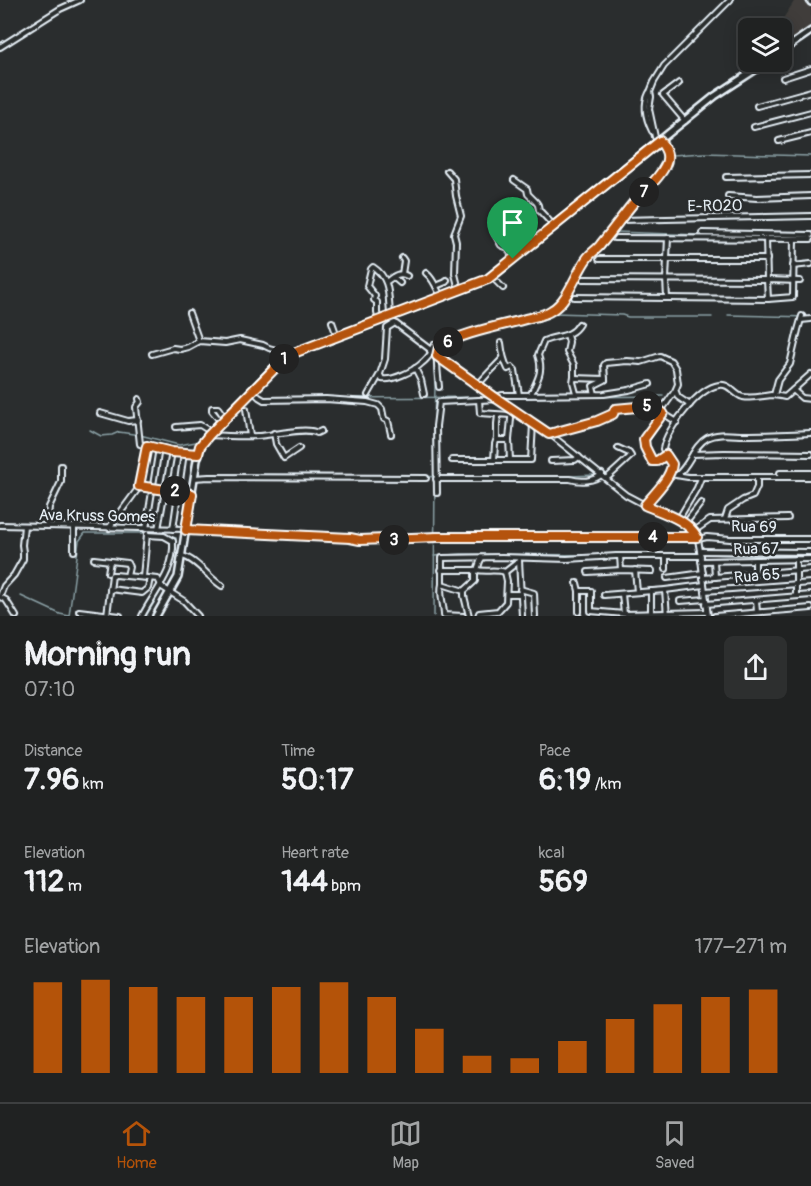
<!DOCTYPE html>
<html lang="en">
<head>
<meta charset="utf-8">
<style>
  :root { --surface:#202222; --page:#2d2f2f; --text:#f1f3f6; --muted:#a2a4a5; --line:#3d3f40; --accent:#b45309 }
  body { margin:0; font-family:Pangolin,sans-serif; background:var(--page); color:var(--text); height:100vh; display:flex; flex-direction:column; font-size:22px; white-space:nowrap }
  * { box-sizing:border-box; margin:0 }
  p { font-size:20px; color:var(--muted) }
  .icon { flex:none; width:33px; height:33px; fill:none; stroke:currentColor; stroke-width:2; stroke-linecap:round; stroke-linejoin:round }
  .map { position:relative; height:616px; overflow:hidden }
  .panel { display:flex; flex-direction:column; background:var(--surface); flex:1 }
  .panel>* { flex:none }
  .controls { position:absolute; left:738px; top:18px; display:grid; gap:12px }
  .controls a { display:grid; place-items:center; width:54px; height:54px; border-radius:9px; background:var(--surface); box-shadow:0 3px 15px #0003,0 0 0 2px var(--line); font-size:30px }
  .pin { position:absolute; display:grid; place-items:center; width:51px; height:51px; color:#fff; margin:-62px -26px; border-radius:50% 50% 50% 0; rotate:-45deg; box-shadow:0 0 6px #0007 }
  .pin .icon { rotate:45deg }
  .km { position:absolute; width:30px; height:30px; margin:-15px; border-radius:50%; background:#222; color:#fff; font-size:16px; line-height:30px; text-align:center }
  .round { display:grid; place-items:center; flex:none; width:63px; height:63px; border-radius:9px; background:var(--page) }
  .summary { display:flex; align-items:center; justify-content:space-between; height:102px; padding:0 24px }
  h1 { font-size:33px; font-weight:700; line-height:45px }
  .metrics { display:grid; grid-template-columns:repeat(3,1fr); gap:9px; height:102px; padding:6px 24px }
  .metrics div { display:grid; align-content:center }
  .metrics b { font-size:30px; font-weight:700 }
  .metrics small { font-size:16px; font-weight:400 }
  .metrics p { font-size:16px }
  .chart { height:168px; padding:12px 24px }
  .chart p { display:flex; justify-content:space-between }
  .chart svg { width:100%; height:108px; margin-top:6px; stroke:var(--accent); stroke-width:6 }
  .tab-bar { display:flex; justify-content:space-around; align-items:center; height:84px; border-top:2px solid var(--line); background:var(--surface); font-size:16px; color:var(--muted) }
  .tab-bar a { display:grid; justify-items:center; gap:3px }
  .tab-bar .active { color:var(--accent) }
  .map>svg:first-child { display:block }
  .built { fill:#3f3e3a }
  .lines { fill:none; stroke-linecap:round; stroke-linejoin:round }
  .stream { stroke:#8aa0a5; stroke-width:1.5 }
  .minor-casing { stroke:#e8f1f8; stroke-width:8 }
  .major-casing { stroke:#e8f1f8; stroke-width:10 }
  .minor { stroke:#2a2d2e; stroke-width:4 }
  .major { stroke:#2a2d2e; stroke-width:5 }
  .route-casing { stroke:#fff; stroke-width:12 }
  .route { stroke:#b45309; stroke-width:8 }
  .labels { text-anchor:middle; stroke-width:5; stroke-linejoin:round; paint-order:stroke }
  .street-label { font-size:16px; fill:#e8f1f8; stroke:#2a2d2e }
</style>
</head>
<body>
<div class="map">
<svg width="811" height="616" viewBox="0 0 811 616">
  <rect width="100%" height="100%" fill="#2a2d2e"/>
  <filter id="ink" filterUnits="userSpaceOnUse"><feTurbulence type="fractalNoise" baseFrequency=".0167" numOctaves="2"/><feDisplacementMap in="SourceGraphic" scale="12" xChannelSelector="R" yChannelSelector="G"/><feConvolveMatrix kernelMatrix="1 2 1 2 8 2 1 2 1" color-interpolation-filters="sRGB"/></filter>
  <g filter="url(#ink)">
    <path class="built" d="M795,0H809L811,4V32L782,52V28H777Z"/>
    <g class="lines">
      <g class="stream">
        <path d="M672,155L704,153L811,156"/>
        <path d="M615,232L701,235"/>
        <path d="M554,313L622,315L628,317H712"/>
        <path d="M728,315L811,317"/>
        <path d="M257,391L262,397H292"/>
        <path d="M808,396H811"/>
        <path d="M294,397H321"/>
        <path d="M332,398L493,397"/>
        <path d="M499,398L663,396"/>
        <path d="M434,426L435,387L433,353L436,346L443,343"/>
        <path d="M90,430L101,436L112,435L119,432L140,435L179,445L196,442L202,437"/>
        <path d="M211,474L413,475L435,477L444,476L547,477L595,475"/>
        <path d="M168,536L176,538L175,548"/>
        <path d="M705,554L781,556L797,554L811,555"/>
        <path d="M434,556L461,554L603,555"/>
        <path d="M164,585L171,572L172,562"/>
        <path d="M21,596L60,614L69,616"/>
        <path d="M69,616L79,541L85,533H145"/>
        <path d="M146,616L162,589"/>
        <path d="M434,616L435,470"/>
      </g>
      <g class="minor-casing">
        <g id="minor">
          <path d="M0,47L60,9L80,0"/>
          <path d="M783,78L811,69"/>
          <path d="M679,83L663,95L685,121"/>
          <path d="M649,93C643,105 646,119 652,131"/>
          <path d="M757,106L811,91"/>
          <path d="M754,127L811,112"/>
          <path d="M779,141L811,133"/>
          <path d="M447,171L454,179L456,196L461,216L454,234L456,242L455,274L459,290"/>
          <path d="M726,177L811,175"/>
          <path d="M514,180L527,189L528,194L536,202L538,205L539,210L554,226"/>
          <path d="M728,196L757,198L811,196"/>
          <path d="M620,220L811,216"/>
          <path d="M494,232L501,245L508,248L513,259"/>
          <path d="M702,233L811,235"/>
          <path d="M614,238L811,239"/>
          <path d="M599,259H767"/>
          <path d="M793,266L811,264"/>
          <path d="M426,273C434,279 437,289 441,297"/>
          <path d="M402,274L404,261L402,258"/>
          <path d="M393,277L400,283"/>
          <path d="M492,277L503,288"/>
          <path d="M583,279L767,280L766,238"/>
          <path d="M386,282C393,277 399,271 407,276"/>
          <path d="M436,286L446,282L447,280"/>
          <path d="M574,297L667,298L666,279L668,238"/>
          <path d="M667,298L768,299L793,297L794,239"/>
          <path d="M768,299L767,280L800,281"/>
          <path d="M189,313L199,341"/>
          <path d="M801,320L811,319"/>
          <path d="M379,321L377,313V302L374,300L375,296L367,286L371,269L373,267C393,280 387,300 391,320L460,372L550,434L626,495L645,505L678,520L690,527L698,539L700,551L708,616"/>
          <path d="M332,322L337,336"/>
          <path d="M567,335L569,342L567,352L574,365V376L573,382L576,393"/>
          <path d="M501,343C502,352 504,361 508,369L512,367L515,370L519,395"/>
          <path d="M430,351L435,344L446,339"/>
          <path d="M152,354L173,348L180,349L188,347L199,341L225,343L240,340L263,345L269,348L291,354"/>
          <path d="M415,368L421,380L424,394"/>
          <path d="M380,375L382,379C392,381 414,371 422,363C426,360 429,356 432,352"/>
          <path d="M574,378L605,379"/>
          <path d="M605,379L604,365L606,363L627,361L641,362L660,356L671,361L676,369L678,384L675,391L661,411"/>
          <path d="M478,385C486,375 494,368 503,358"/>
          <path d="M439,387C438,374 435,360 439,347C459,334 498,326 521,320C531,317 543,316 552,310C571,299 576,270 590,255C593,251 598,249 601,246C607,238 613,228 620,220C630,207 665,172 667,159C669,150 662,142 655,137L649,109L651,97L650,92L654,82L664,66L730,0"/>
          <path d="M252,390L259,397L264,400L326,399L367,402L378,405L382,409L384,419L388,421L391,434"/>
          <path d="M793,390L802,398L811,399"/>
          <path d="M676,392L678,397L690,405"/>
          <path d="M531,394C537,380 544,372 538,355L544,341C557,335 571,338 579,324"/>
          <path d="M595,394L593,386L605,380"/>
          <path d="M368,395L380,374L385,359L387,328L395,323"/>
          <path d="M774,395L778,380L790,364L798,330L802,316"/>
          <path d="M497,397L502,395H519L604,394L629,390L650,384"/>
          <path d="M139,399L140,402L136,407L140,444L172,452L198,454"/>
          <path d="M479,400L480,413L511,415"/>
          <path d="M246,409L250,436"/>
          <path d="M100,413L128,421L138,420"/>
          <path d="M663,413L644,442L645,447L653,462L657,461L666,455"/>
          <path d="M221,422L212,411V408H218L225,418"/>
          <path d="M176,427L200,425L211,432"/>
          <path d="M274,433L276,444L284,458L299,448"/>
          <path d="M551,433L597,421L613,414L615,409L653,407L677,422"/>
          <path d="M209,435C225,436 241,437 257,436C271,436 307,426 317,433L321,431"/>
          <path d="M497,440H509L512,408"/>
          <path d="M509,440L510,460H531L533,424"/>
          <path d="M693,454L724,453L811,454"/>
          <path d="M452,460H494L495,444L497,438V424L498,415"/>
          <path d="M495,460H510"/>
          <path d="M551,461L575,460L579,457"/>
          <path d="M780,473H811"/>
          <path d="M670,474L688,477H811"/>
          <path d="M677,475C690,465 693,446 707,438C718,432 733,435 744,435C767,435 789,434 811,433"/>
          <path d="M194,478L209,477L426,478"/>
          <path d="M607,478L631,456L629,453L618,448"/>
          <path d="M436,479H570C580,482 594,482 602,474"/>
          <path d="M139,486L192,494"/>
          <path d="M437,493L436,426L439,402L499,399"/>
          <path d="M645,505C651,497 673,476 672,466C672,460 665,454 663,449C667,429 698,388 719,385C730,383 733,394 743,397C753,399 762,396 771,395C775,395 780,396 785,397L811,374"/>
          <path d="M725,519L728,510L743,500L753,496L757,487V478"/>
          <path d="M678,520L697,488L701,478"/>
          <path d="M685,524L701,503"/>
          <path d="M0,525L186,529L350,538L360,540L437,537H697"/>
          <path d="M47,526L49,507L61,482V466"/>
          <path d="M74,527V551"/>
          <path d="M109,528L137,490L146,446"/>
          <path d="M146,529L159,448"/>
          <path d="M158,529L172,452"/>
          <path d="M173,529L184,453"/>
          <path d="M694,531L710,520L788,518"/>
          <path d="M698,539L707,537L730,539H811"/>
          <path d="M700,551L811,552"/>
          <path d="M182,556C196,559 209,578 222,586"/>
          <path d="M620,556L621,570"/>
          <path d="M666,557V569"/>
          <path d="M94,559L127,563L129,567L127,576"/>
          <path d="M519,560L522,616"/>
          <path d="M701,561L811,559"/>
          <path d="M714,561L715,577"/>
          <path d="M441,570H477C486,572 496,569 505,572L519,561"/>
          <path d="M635,570L637,592"/>
          <path d="M588,572L621,570L652,571"/>
          <path d="M108,573L110,561"/>
          <path d="M755,574V560"/>
          <path d="M143,577L147,534"/>
          <path d="M667,578L703,573"/>
          <path d="M703,578L811,569"/>
          <path d="M577,583L579,591V612"/>
          <path d="M442,584C439,595 444,604 444,615L463,616"/>
          <path d="M110,589L142,593L148,588L150,578"/>
          <path d="M520,589L534,593L535,616"/>
          <path d="M665,590L667,616"/>
          <path d="M464,591L475,581V573C479,569 478,563 482,558"/>
          <path d="M579,591H591V611L624,614L707,612"/>
          <path d="M651,591V614"/>
          <path d="M705,591L811,583"/>
          <path d="M507,594H520"/>
          <path d="M622,594L624,614"/>
          <path d="M604,595L665,590L704,585"/>
          <path d="M0,596L4,586L14,575L23,559V552L22,545L24,526"/>
          <path d="M796,596V559"/>
          <path d="M0,597L6,600L16,616"/>
          <path d="M756,600L757,612"/>
          <path d="M680,601L706,599"/>
          <path d="M706,604L811,595"/>
          <path d="M79,611L120,616"/>
          <path d="M107,615L112,575H115L158,579L162,587L184,601L198,616"/>
          <path d="M142,616C155,591 175,571 173,541L164,536L147,535"/>
          <path d="M469,616L464,596V591L442,584V558L502,557L567,559L616,556H701"/>
          <path d="M478,616L479,613L498,611L506,602L507,581L505,572"/>
          <path d="M715,616L811,608"/>
        </g>
      </g>
      <g class="major-casing">
        <g id="major">
          <path d="M810,0L811,2"/>
          <path d="M782,51L811,31"/>
          <path d="M156,616L178,577L198,454L202,443L211,432L281,361L296,352L488,279L715,96L767,62"/>
        </g>
      </g>
      <use href="#minor" class="minor"/>
      <use href="#major" class="major"/>
    </g>
  </g>
  <g class="lines" filter="url(#ink)">
    <g class="route-casing">
      <path id="route" d="M660,141C666,149 670,156 665,166C659,179 645,190 635,201C623,215 613,230 601,244C598,249 592,252 588,257C576,272 569,300 552,310C544,316 532,317 522,320C499,326 458,334 439,347L437,356L493,396L549,434L597,421L613,414L615,409L648,406L655,407L663,413L644,439L645,447L652,461H657L666,455L672,464C671,478 654,494 645,505C663,513 687,519 697,537H437L360,540L350,538L186,530L192,494L139,486L147,446L172,452L198,454L200,446L209,435L284,359L282,352L291,354L488,279Z"/>
    </g>
    <use href="#route" class="route"/>
  </g>
  <g class="labels">
    <g class="street-label">
      <text transform="translate(715 205) rotate(-1)" y="6">E-R020</text>
      <text transform="translate(97 515) rotate(1)" y="6">Ava Kruss Gomes</text>
      <text transform="translate(754 526) rotate(1)" y="6">Rua 69</text>
      <text transform="translate(756 548) rotate(-1)" y="6">Rua 67</text>
      <text transform="translate(757 575) rotate(-5)" y="6">Rua 65</text>
    </g>
  </g>
</svg>
<div class="controls">
<a><svg class="icon" aria-label="layers" viewBox="0 0 24 24"><path d="M12 4l9 5-9 5-9-5zM3 14l9 5 9-5"/></svg></a>
</div>
<div class="pin" style="left:513px;top:259px;background:#1e9e55"><svg class="icon" aria-label="arrive" viewBox="0 0 24 24"><path d="M6 21V4h12l-3 4 3 4H6"/></svg></div>
<b class="km" style="left:284px;top:359px">1</b>
<b class="km" style="left:175px;top:491px">2</b>
<b class="km" style="left:394px;top:540px">3</b>
<b class="km" style="left:653px;top:537px">4</b>
<b class="km" style="left:647px;top:406px">5</b>
<b class="km" style="left:448px;top:342px">6</b>
<b class="km" style="left:644px;top:192px">7</b>
</div>
<section class="panel">
<div class="summary"><div><h1>Morning run</h1><p>07:10</p></div><a class="round"><svg class="icon" aria-label="share" viewBox="0 0 24 24"><path d="M12 15V3M7 8l5-5 5 5M5 13v7h14v-7"/></svg></a></div>
<div class="metrics">
<div><p>Distance</p><b>7.96<small> km</small></b></div>
<div><p>Time</p><b>50:17</b></div>
<div><p>Pace</p><b>6:19<small> /km</small></b></div>
</div>
<div class="metrics">
<div><p>Elevation</p><b>112<small> m</small></b></div>
<div><p>Heart rate</p><b>144<small> bpm</small></b></div>
<div><p>kcal</p><b>569</b></div>
</div>
<div class="chart"><p><span>Elevation</span>177–271 m</p>
<svg viewBox="0 0 160 44" preserveAspectRatio="none"><path d="M5 44V7M15 44V6M25 44V9M35 44V13M45 44V13M55 44V9M65 44V7M75 44V13M85 44V26M95 44V37M105 44V38M115 44V31M125 44V22M135 44V16M145 44V13M155 44V10"/></svg>
</div>
</section>
<nav class="tab-bar">
<a class="active"><svg class="icon" aria-label="home" viewBox="0 0 24 24"><path d="M3 11l9-7 9 7M6 9v11h12V9"/></svg>Home</a>
<a><svg class="icon" aria-label="map" viewBox="0 0 24 24"><path d="M3 6l6-2 6 2 6-2v14l-6 2-6-2-6 2zM9 4v14M15 6v14"/></svg>Map</a>
<a><svg class="icon" aria-label="saved" viewBox="0 0 24 24"><path d="M7 4h10v16l-5-4-5 4z"/></svg>Saved</a>
</nav>
</body>
</html>
